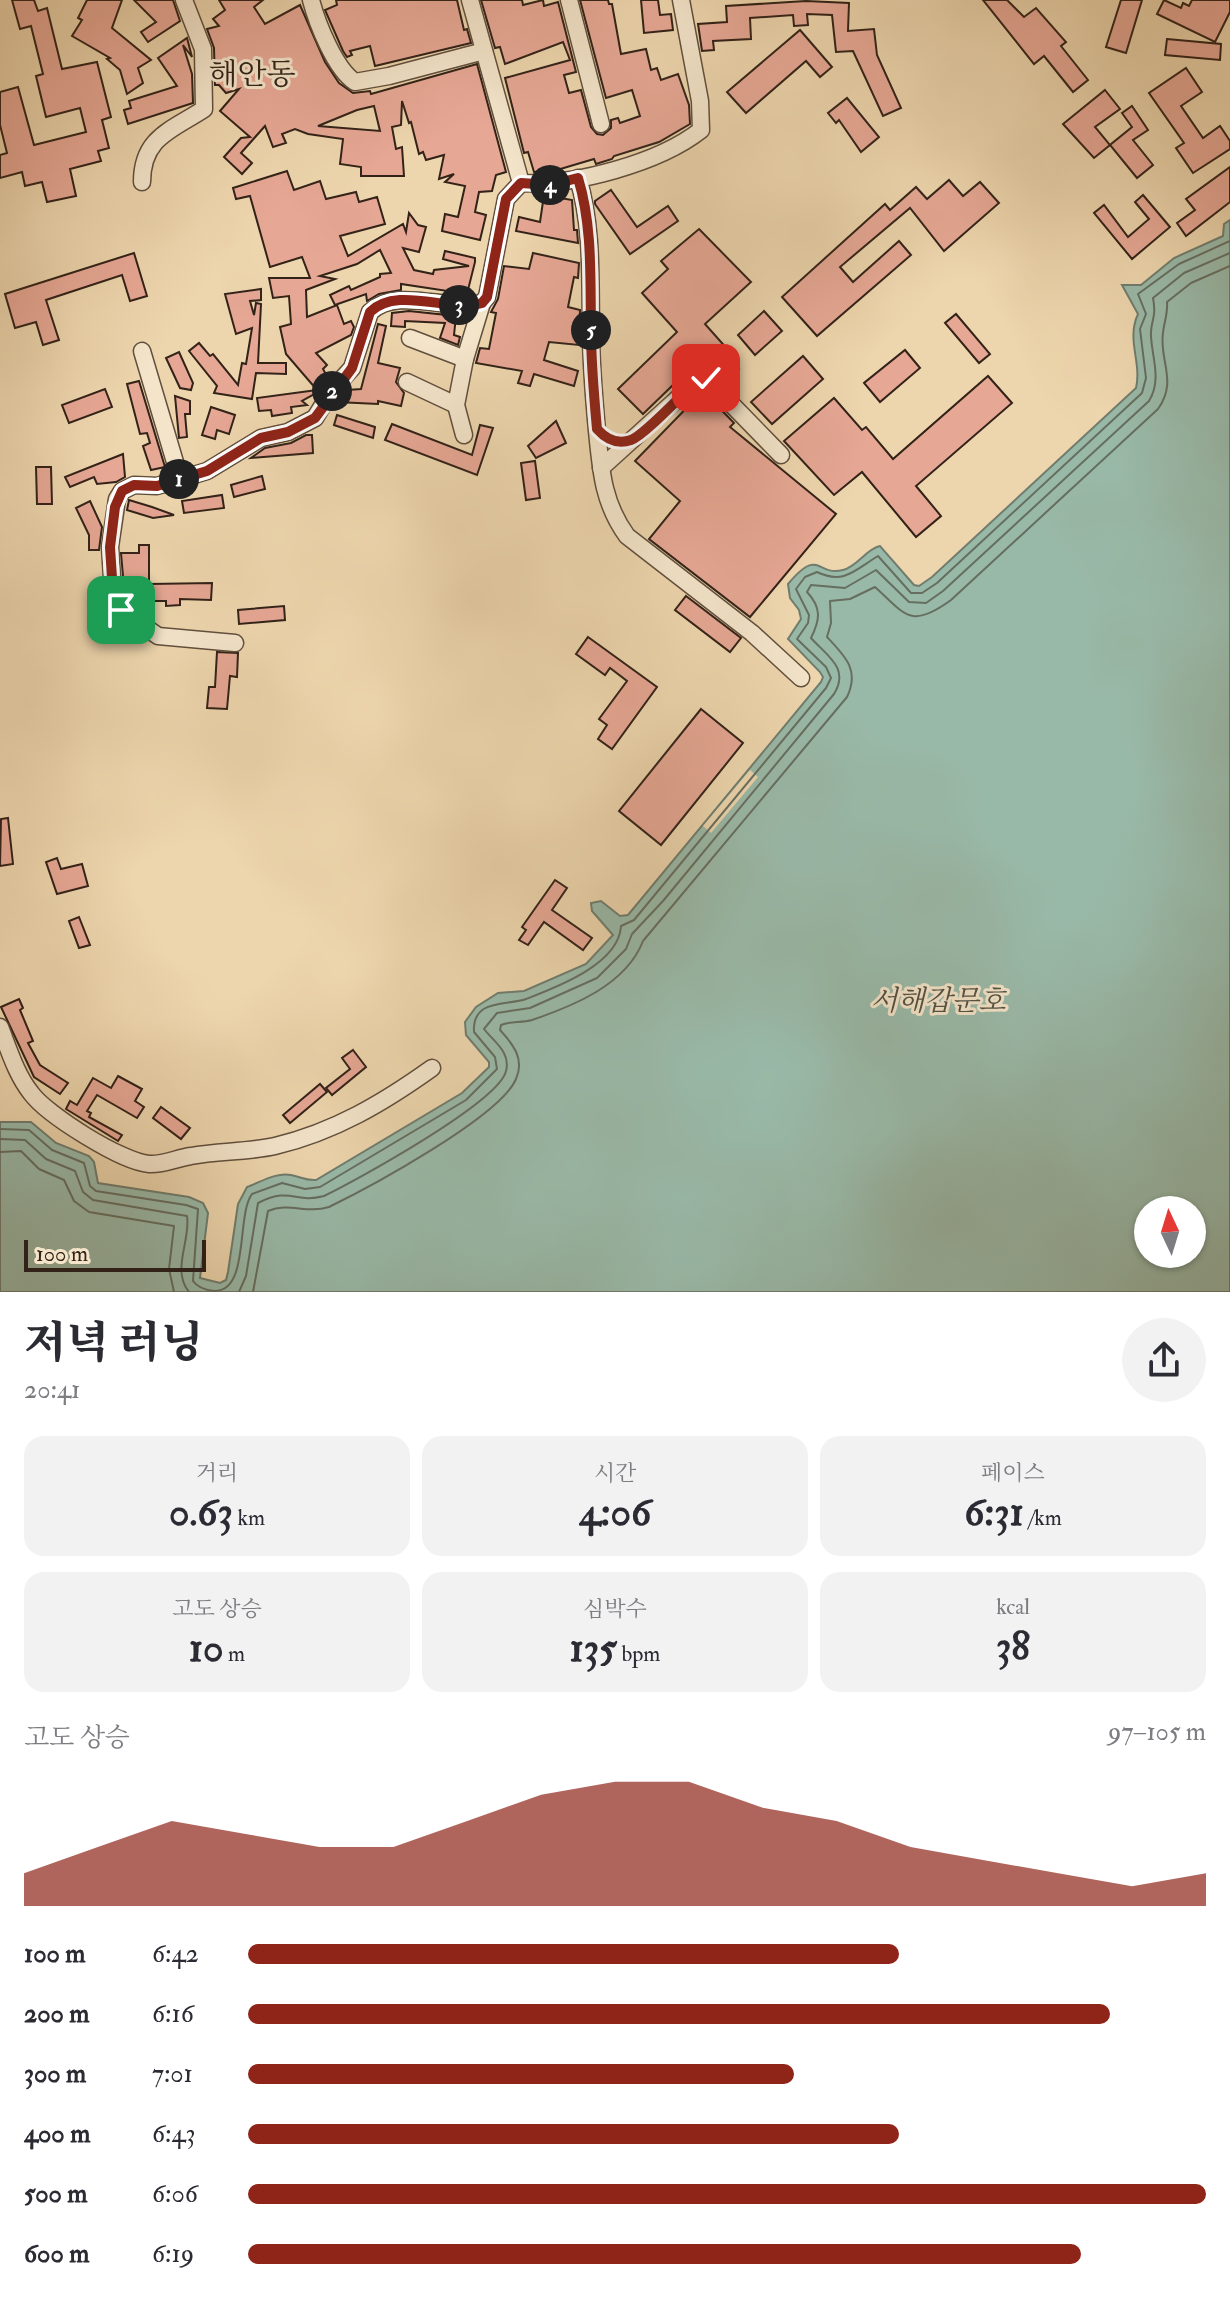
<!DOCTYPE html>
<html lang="ko">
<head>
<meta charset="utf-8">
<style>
  :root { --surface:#fff; --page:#f2f2f3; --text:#2b2b33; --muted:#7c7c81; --accent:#8f2418 }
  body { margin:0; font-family:"IM FELL Double Pica","Noto Serif KR",serif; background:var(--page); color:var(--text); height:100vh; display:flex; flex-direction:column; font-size:30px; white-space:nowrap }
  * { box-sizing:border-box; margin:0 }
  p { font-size:26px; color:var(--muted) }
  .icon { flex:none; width:44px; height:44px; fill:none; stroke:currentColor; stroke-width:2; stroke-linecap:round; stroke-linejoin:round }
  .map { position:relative; height:1292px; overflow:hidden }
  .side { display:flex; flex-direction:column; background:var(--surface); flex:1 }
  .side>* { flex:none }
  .needle { width:52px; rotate:356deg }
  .buttons { position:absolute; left:1134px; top:1196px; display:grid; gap:16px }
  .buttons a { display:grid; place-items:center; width:72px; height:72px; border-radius:50%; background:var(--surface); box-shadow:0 2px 6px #0004; font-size:40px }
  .scale { position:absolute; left:24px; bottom:20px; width:182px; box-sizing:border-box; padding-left:8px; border:4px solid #322218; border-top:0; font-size:22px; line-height:28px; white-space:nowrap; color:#322218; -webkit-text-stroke:6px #f3e4ca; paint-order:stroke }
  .pin { position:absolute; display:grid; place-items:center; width:68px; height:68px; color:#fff; margin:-34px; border-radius:16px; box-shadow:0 4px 12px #0006 }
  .km { position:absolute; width:40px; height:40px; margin:-20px; border-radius:50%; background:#222; color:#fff; font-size:22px; line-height:40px; text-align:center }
  .round { display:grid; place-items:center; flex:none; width:84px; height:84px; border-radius:42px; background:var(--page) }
  .headline { display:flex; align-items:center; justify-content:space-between; height:136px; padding:0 24px }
  h1 { font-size:44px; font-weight:800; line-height:60px }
  .metrics { display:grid; grid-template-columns:repeat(3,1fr); gap:12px; height:136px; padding:8px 24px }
  .metrics div { display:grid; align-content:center; border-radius:20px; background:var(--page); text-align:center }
  .metrics b { font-size:40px; font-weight:800 }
  .metrics small { font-size:22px; font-weight:400 }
  .metrics p { font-size:22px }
  .chart { height:224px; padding:16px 24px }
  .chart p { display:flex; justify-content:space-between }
  .chart svg { width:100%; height:144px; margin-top:8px; fill:var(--accent); opacity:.7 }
  ul { padding:0 24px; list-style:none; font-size:26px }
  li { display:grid; grid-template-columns:128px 96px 1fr; align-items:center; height:60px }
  li i { height:20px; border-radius:10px; background:var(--accent) }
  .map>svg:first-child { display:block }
  .water { fill:#99b9a8; stroke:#707d6e; stroke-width:2; fill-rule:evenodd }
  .pier { fill:#edd5ad }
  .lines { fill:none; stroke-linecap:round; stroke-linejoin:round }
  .shore { stroke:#666e60; stroke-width:2 }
  .building { fill:#e6a794; stroke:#322218; stroke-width:2; fill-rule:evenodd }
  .minor-casing { stroke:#614f3d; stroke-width:19 }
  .minor { stroke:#f3e4ca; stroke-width:16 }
  .route-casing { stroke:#fff; stroke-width:16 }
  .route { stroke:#8f2418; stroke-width:10 }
  .labels { text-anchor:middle; stroke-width:6; stroke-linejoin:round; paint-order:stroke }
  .water-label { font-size:28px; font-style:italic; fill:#514f43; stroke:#f3e4ca }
  .quarter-label { font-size:30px; fill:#322218; stroke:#f3e4ca }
</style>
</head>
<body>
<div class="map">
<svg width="1230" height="1292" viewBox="0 0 1230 1292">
  <rect width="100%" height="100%" fill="#edd5ad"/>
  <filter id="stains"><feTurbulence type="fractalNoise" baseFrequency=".0025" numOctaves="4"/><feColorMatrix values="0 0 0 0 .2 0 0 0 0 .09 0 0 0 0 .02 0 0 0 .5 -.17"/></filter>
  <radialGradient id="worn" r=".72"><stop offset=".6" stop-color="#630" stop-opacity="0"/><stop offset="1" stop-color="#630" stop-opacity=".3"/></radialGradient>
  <path class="water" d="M1230,220V1292H0V1122H31L56,1143L89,1156L94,1162L98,1183L189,1197L203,1203L208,1213L200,1278L220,1283L226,1280L228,1272L238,1204L247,1187C261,1182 276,1172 291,1175C301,1177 306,1181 316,1180L462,1093L489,1067V1062L466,1035L465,1022L476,1007L498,993L524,991L586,964L613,935L592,911L591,903L601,901L620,916L628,915L821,682L823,677L820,672L788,639L801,619L799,610L790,598L788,584C820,546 816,577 843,570C858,566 866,549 880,546L914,585L919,586L932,577L1136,388C1142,362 1126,340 1138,314L1122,285H1141L1174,258L1223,236L1224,224ZM1148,1210H1192V1254H1148Z"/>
  <path class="pier" d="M750,770L758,777L711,833L703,826Z"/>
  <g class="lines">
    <g class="shore">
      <path d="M0,1129L29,1130L52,1150L84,1163L90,1186L96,1191L186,1205L198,1209L193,1281C198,1288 205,1290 214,1291C250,1292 236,1215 252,1194L282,1183L305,1189L320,1187L466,1100L497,1069L495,1057L474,1032C472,998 507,1006 526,999C557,987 619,964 621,926L634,920L826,688L831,678L826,667L797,639L808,623L809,615L796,589L805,577L817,572C844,585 855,570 878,556L911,593H922L937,583L1142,393L1146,378L1140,329L1146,314L1138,294L1179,264L1230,241"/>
      <path d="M0,1139L25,1140L46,1159L75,1171L83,1192L93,1200L187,1216C191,1240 171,1270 189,1292"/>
      <path d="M0,1152L21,1151L39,1169L64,1180L74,1201L89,1212L174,1226L169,1269L174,1292"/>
      <path d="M239,1292L246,1276L258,1203C292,1186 294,1204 324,1196C357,1180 499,1102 506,1071C511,1052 494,1042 484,1029L497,1013L530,1008L597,978L626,949L632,934L663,901L834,694C850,668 827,656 811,638C820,620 822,608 807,592L811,585L845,588L876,570L909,602L926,603L943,591L1149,401C1162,380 1152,358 1151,336C1150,321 1157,319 1153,298L1184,273L1230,253"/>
      <path d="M253,1292L268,1211C289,1202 306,1214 329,1207C368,1188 500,1117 516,1079C525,1059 513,1044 500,1030L501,1025C510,1021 521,1023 532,1020C573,1006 626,985 643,941L847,697C860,670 845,656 827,637L831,623L830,601L850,599L875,587C905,614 910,630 951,600L1158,409C1178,381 1159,361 1163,333C1164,322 1168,314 1167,302L1191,283L1230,266"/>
    </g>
  </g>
  <g class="building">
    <path d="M12,0H34L38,11L47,8L62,69L97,62L111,117L102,120L109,148L98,151L101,161L70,169L76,196L47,202L42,182L25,186L22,172L0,178V155L7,153L0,125V92L18,87L34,145L86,132L80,108L46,117L36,76L43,74L31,26L20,29Z"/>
    <path d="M87,0H122L112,28L151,60L138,68L143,83L127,94L120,70L107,59L110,58L72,36L82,20L78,18Z"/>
    <path d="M134,0H173L180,21L148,42L141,32L156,22Z"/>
    <path d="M219,0H263L254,7L265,24L300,5L325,62L339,83L353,93L370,91L371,94L477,64L506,172L496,175L492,191L479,192L475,212L486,215L480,240L442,231L445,214L458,217L465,186L445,182L454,174L439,179L444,155L426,160L423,152L419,154L411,122L409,123L402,101L401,125L392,127L396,149L402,147L404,176H361V167L340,164L343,139L308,134L295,129L282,134L286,143L273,147L265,126L241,153L252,163L242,174L224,157L241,138L250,137L220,111L239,89L226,93L219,85H215L214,48L207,29L219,26L213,19L225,10ZM374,106L380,131L318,126L357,110Z"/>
    <path d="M336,0H457L464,30L467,29L471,43L375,66L370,46L350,51L352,55L347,57L343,51L325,10L337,5Z"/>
    <path d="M481,0H522L523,5L543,0L544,6L558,2L576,72L564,75L569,93L581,90L591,127L597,134L603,135L611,128V120L618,118L620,123L640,116L632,90L606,98L580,0H608L609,4H612L621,54L646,49L651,70L657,68L661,80L678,74L689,105L690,124L659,142L614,156L612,159L596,164L594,159L557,170L534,172L528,152L524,153L505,78L570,60L563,42L505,64L500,47L495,48Z"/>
    <path d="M641,0H658L660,15L671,14L673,30L644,33Z"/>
    <path d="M983,0H1007L1024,17L1036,8L1066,42L1061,46L1088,80L1073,92L1044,56L1034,64Z"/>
    <path d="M1121,0H1142L1126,53L1106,47Z"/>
    <path d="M1164,0L1181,8L1183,3L1189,6L1192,0H1230V12L1215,42L1157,14Z"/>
    <path d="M806,1L849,3L848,31L874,29L877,55L901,108L883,116L853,51L836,52L832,15L807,14L808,25L794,26L793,15L750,18L751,39L713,41L714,50L702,51L698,24L727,22L726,6Z"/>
    <path d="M800,30L832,67L820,77L806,61L746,113L727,92Z"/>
    <path d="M187,38L192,57L183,45L192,74L193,103L128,124L124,110L131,108L129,101L177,86L158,58Z"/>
    <path d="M1167,39L1221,44L1220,60L1165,55Z"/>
    <path d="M1186,68L1202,92L1181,106L1203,138L1220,126L1230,141V149L1193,173L1176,148L1184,143L1149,93Z"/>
    <path d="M1105,90L1120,109L1095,127L1110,145L1094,158L1063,124Z"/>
    <path d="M847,98L879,137L861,152L839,120L836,123L828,113Z"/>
    <path d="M1132,106L1148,130L1133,140L1153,165L1137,178L1110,145L1132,127L1122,113Z"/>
    <path d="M1230,167V202L1186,236L1177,223L1195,210L1186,199Z"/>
    <path d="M287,171L294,190L320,181L326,199L356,192L359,202L377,197L385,224L340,236L348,256L403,224L406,232L409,213L418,225L426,227L419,252L403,248L414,270L433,274L434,270L469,266L443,259L445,251L475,258V262L467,294L401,284V290L379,294L367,301L366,294L335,305L330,295L349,286L351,290L380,277V274L391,273L380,250L357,264L320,276L335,279L306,290L307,317L337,305L344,324L351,321L354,327L351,335L316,353L327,365L323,369L328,378L318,392L302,401L307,405L291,407L292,413L272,416L271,410L259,411L257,398L317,390L286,354L280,327L291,324L289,296L273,298L269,278H310L302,257L270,267L250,196L236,199L233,188Z"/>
    <path d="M949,180L963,196L980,182L999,203L944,251L910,208L840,267L853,282L899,241L911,255L817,336L782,297L885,204L890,210L916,187L927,199Z"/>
    <path d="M611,190L637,227L668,206L678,221L630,254L595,204V201Z"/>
    <path d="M544,195L572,200L574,230H577L578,243L516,231L519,217L540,222Z"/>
    <path d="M1143,195L1170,227L1132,259L1094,213L1104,205L1128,237L1149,219L1135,202Z"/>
    <path d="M699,229L751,282L705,324L729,351L725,355L739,369L728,379L705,354L643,414L618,389L677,332L642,293L668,269L661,261Z"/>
    <path d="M134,253L147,296L130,301L122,275L46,300L59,340L43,345L36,322L15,328L5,294Z"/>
    <path d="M533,253L579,263L578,278L574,277L568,307L580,310L579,345L549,342L544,360L578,371L574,386L534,374L530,386L518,383L522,371L476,363L480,348L489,349L496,313L491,312L498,299L504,266L529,269Z"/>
    <path d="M261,289V300L250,301L254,315L256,303L261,304L258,363H286V374L256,373L252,399L214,393L217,386L189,351L199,343L210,356L213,354L238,385L242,363L246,364L252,328L236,334L225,294Z"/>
    <path d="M409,311L456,316L454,335L460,337L458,345L440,338L445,323L405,321V327L391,326L392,313Z"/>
    <path d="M764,311L782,331L755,355L738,335Z"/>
    <path d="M956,314L990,354L979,363L945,323Z"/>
    <path d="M378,324L386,326L378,363L400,368L396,382L404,393L401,406L378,401V404L337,402L347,390L361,389Z"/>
    <path d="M905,350L920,368L880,402L864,383Z"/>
    <path d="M179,352L193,383L191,390L180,388L166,358Z"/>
    <path d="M803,356L823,379L772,424L751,402Z"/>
    <path d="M988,376L1012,403L916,486L941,516L916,537L862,472L834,495L784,441L834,398L862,430L866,427L893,459Z"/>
    <path d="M139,381L165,467L151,470L143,446L150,443L147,433L140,434L127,384Z"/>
    <path d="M105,389L112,407L69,423L62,405Z"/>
    <path d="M703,391L734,423L730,427L836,514L750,617L649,539L680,501L635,461Z"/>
    <path d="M175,396L190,401V414H185L187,437L179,438Z"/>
    <path d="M211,407L235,415L229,434L217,430L215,439L202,435Z"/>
    <path d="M337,415L375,427L373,438L334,425Z"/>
    <path d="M556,421L566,443L536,458L528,446Z"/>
    <path d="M392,424L472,455L480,425L493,428L477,475L385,440Z"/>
    <path d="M306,435H312L313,453L251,458L265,448L291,443Z"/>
    <path d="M123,454L125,477L116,482L97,484L94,477L70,487L65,477Z"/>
    <path d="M535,461L540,498L526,500L521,463Z"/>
    <path d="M36,467H51L52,504H37Z"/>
    <path d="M262,476L265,489L234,497L231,485Z"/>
    <path d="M222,495L224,508L184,513L182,501Z"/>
    <path d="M129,500L152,507L174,515L153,518L127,510Z"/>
    <path d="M90,501L102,527L99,550H89V535L76,508Z"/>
    <path d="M139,545H149V584L212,583L211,600L180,599V605L166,606V601H130L123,576L121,553H139Z"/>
    <path d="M686,596L741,638L730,652L675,610Z"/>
    <path d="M284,606L285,620L239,624L238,610Z"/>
    <path d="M588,637L657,687L612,749L598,739L607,725L599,719L627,681L610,668L605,675L576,654Z"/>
    <path d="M217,652L238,653L237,677L230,676L227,709L207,708L209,687H215Z"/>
    <path d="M701,709L743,743L661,845L619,811Z"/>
    <path d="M8,818L13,864L0,866L1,819Z"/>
    <path d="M57,858L61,869L82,864L88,886L57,894L46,862Z"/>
    <path d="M555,880L567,888L552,910L592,938L583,950L544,922L528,945L519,940L526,930L522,927Z"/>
    <path d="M79,917L90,945L79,948L69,921Z"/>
    <path d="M19,999L23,1008L20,1010L33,1041L28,1043L40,1065L68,1083L60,1094L34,1077L1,1007Z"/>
    <path d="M353,1050L366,1067L332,1095L326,1088L350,1069L342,1058Z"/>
    <path d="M118,1076L142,1089L135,1101L144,1107L137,1118L97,1095L87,1111L91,1113L89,1117L122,1135L118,1141L66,1109L70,1101L77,1105L93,1078L111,1088Z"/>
    <path d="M320,1084L327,1092L290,1123L283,1115Z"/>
    <path d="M161,1107L190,1128L181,1139L153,1118Z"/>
  </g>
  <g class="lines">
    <g class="minor-casing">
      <g id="minor">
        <path d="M311,0C317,23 335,69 355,82L389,76L484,51"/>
        <path d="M569,0L601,124"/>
        <path d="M578,178C593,228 590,281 591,332C591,365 594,398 597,431C601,471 603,503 627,536L752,633L801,678"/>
        <path d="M142,182C142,137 172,130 204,109L203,49L184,0"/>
        <path d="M521,183C574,186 659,163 701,130L700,101L681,0"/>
        <path d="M410,338L465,359L482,303"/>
        <path d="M142,351L180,479"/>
        <path d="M407,382L456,405"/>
        <path d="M464,435L456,405L465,359"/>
        <path d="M601,468L698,380L706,378L781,455"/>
        <path d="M235,643L158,636L121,610L112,578L110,547L117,499L122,491L134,485L157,486L207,471L261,438L288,432L315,418L332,390L352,368L370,312C398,286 448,312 482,303L487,297L506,199L521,183L470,0"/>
        <path d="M0,1027C9,1050 16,1074 31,1093C47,1115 122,1162 149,1164C163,1165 177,1158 191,1156C218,1151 248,1152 275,1146C334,1132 383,1103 432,1068"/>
      </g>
    </g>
    <use href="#minor" class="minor"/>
  </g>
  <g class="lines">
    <g class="route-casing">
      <path id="route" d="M121,610L112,578L110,547L115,507L122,491L134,485L157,486L207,471L261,438L288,432L315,418L352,368L370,312C398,285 449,313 482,303L487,297L506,199L521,183L550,185L578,178C593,227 590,280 591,331C591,364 594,396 597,429C606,439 617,445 631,440C645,435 684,392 698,380L706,378"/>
    </g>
    <use href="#route" class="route"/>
  </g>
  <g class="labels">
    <g class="water-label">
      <text x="938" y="1010">서해갑문호</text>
    </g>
    <g class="quarter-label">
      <text x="252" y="84">해안동</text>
    </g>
  </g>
  <rect width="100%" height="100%" filter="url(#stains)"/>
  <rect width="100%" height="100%" fill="url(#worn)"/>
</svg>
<div class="buttons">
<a><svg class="needle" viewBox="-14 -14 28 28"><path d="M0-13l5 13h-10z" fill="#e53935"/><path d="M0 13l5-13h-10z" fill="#7c7c81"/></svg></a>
</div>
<div class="scale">100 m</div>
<div class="pin" style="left:121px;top:610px;background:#1e9e55"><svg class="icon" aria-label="arrive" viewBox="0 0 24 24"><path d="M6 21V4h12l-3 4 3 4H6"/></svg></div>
<div class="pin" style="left:706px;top:378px;background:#d93025"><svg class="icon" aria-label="check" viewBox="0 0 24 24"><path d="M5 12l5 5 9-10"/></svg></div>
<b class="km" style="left:179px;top:479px">1</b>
<b class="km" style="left:332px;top:391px">2</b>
<b class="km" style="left:459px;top:305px">3</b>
<b class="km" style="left:550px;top:185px">4</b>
<b class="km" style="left:591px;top:330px">5</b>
</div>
<section class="side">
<div class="headline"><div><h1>저녁 러닝</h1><p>20:41</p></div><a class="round"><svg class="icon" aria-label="share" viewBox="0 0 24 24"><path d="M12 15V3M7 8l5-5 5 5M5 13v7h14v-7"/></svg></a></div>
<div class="metrics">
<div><p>거리</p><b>0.63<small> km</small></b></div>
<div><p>시간</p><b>4:06</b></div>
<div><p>페이스</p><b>6:31<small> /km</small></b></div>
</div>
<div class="metrics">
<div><p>고도 상승</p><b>10<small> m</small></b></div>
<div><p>심박수</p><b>135<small> bpm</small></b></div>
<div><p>kcal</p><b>38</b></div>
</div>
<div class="chart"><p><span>고도 상승</span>97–105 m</p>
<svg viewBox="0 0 160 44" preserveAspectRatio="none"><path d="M0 44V34L10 26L20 18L30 22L40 26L50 26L60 18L70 10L80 6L90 6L100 14L110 18L120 26L130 30L140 34L150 38L160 34V44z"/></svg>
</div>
<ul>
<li><b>100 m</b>6:42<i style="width:68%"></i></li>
<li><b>200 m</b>6:16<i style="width:90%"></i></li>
<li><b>300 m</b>7:01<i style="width:57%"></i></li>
<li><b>400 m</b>6:43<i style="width:68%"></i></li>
<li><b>500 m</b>6:06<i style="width:100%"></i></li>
<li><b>600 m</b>6:19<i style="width:87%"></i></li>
</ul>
</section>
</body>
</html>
